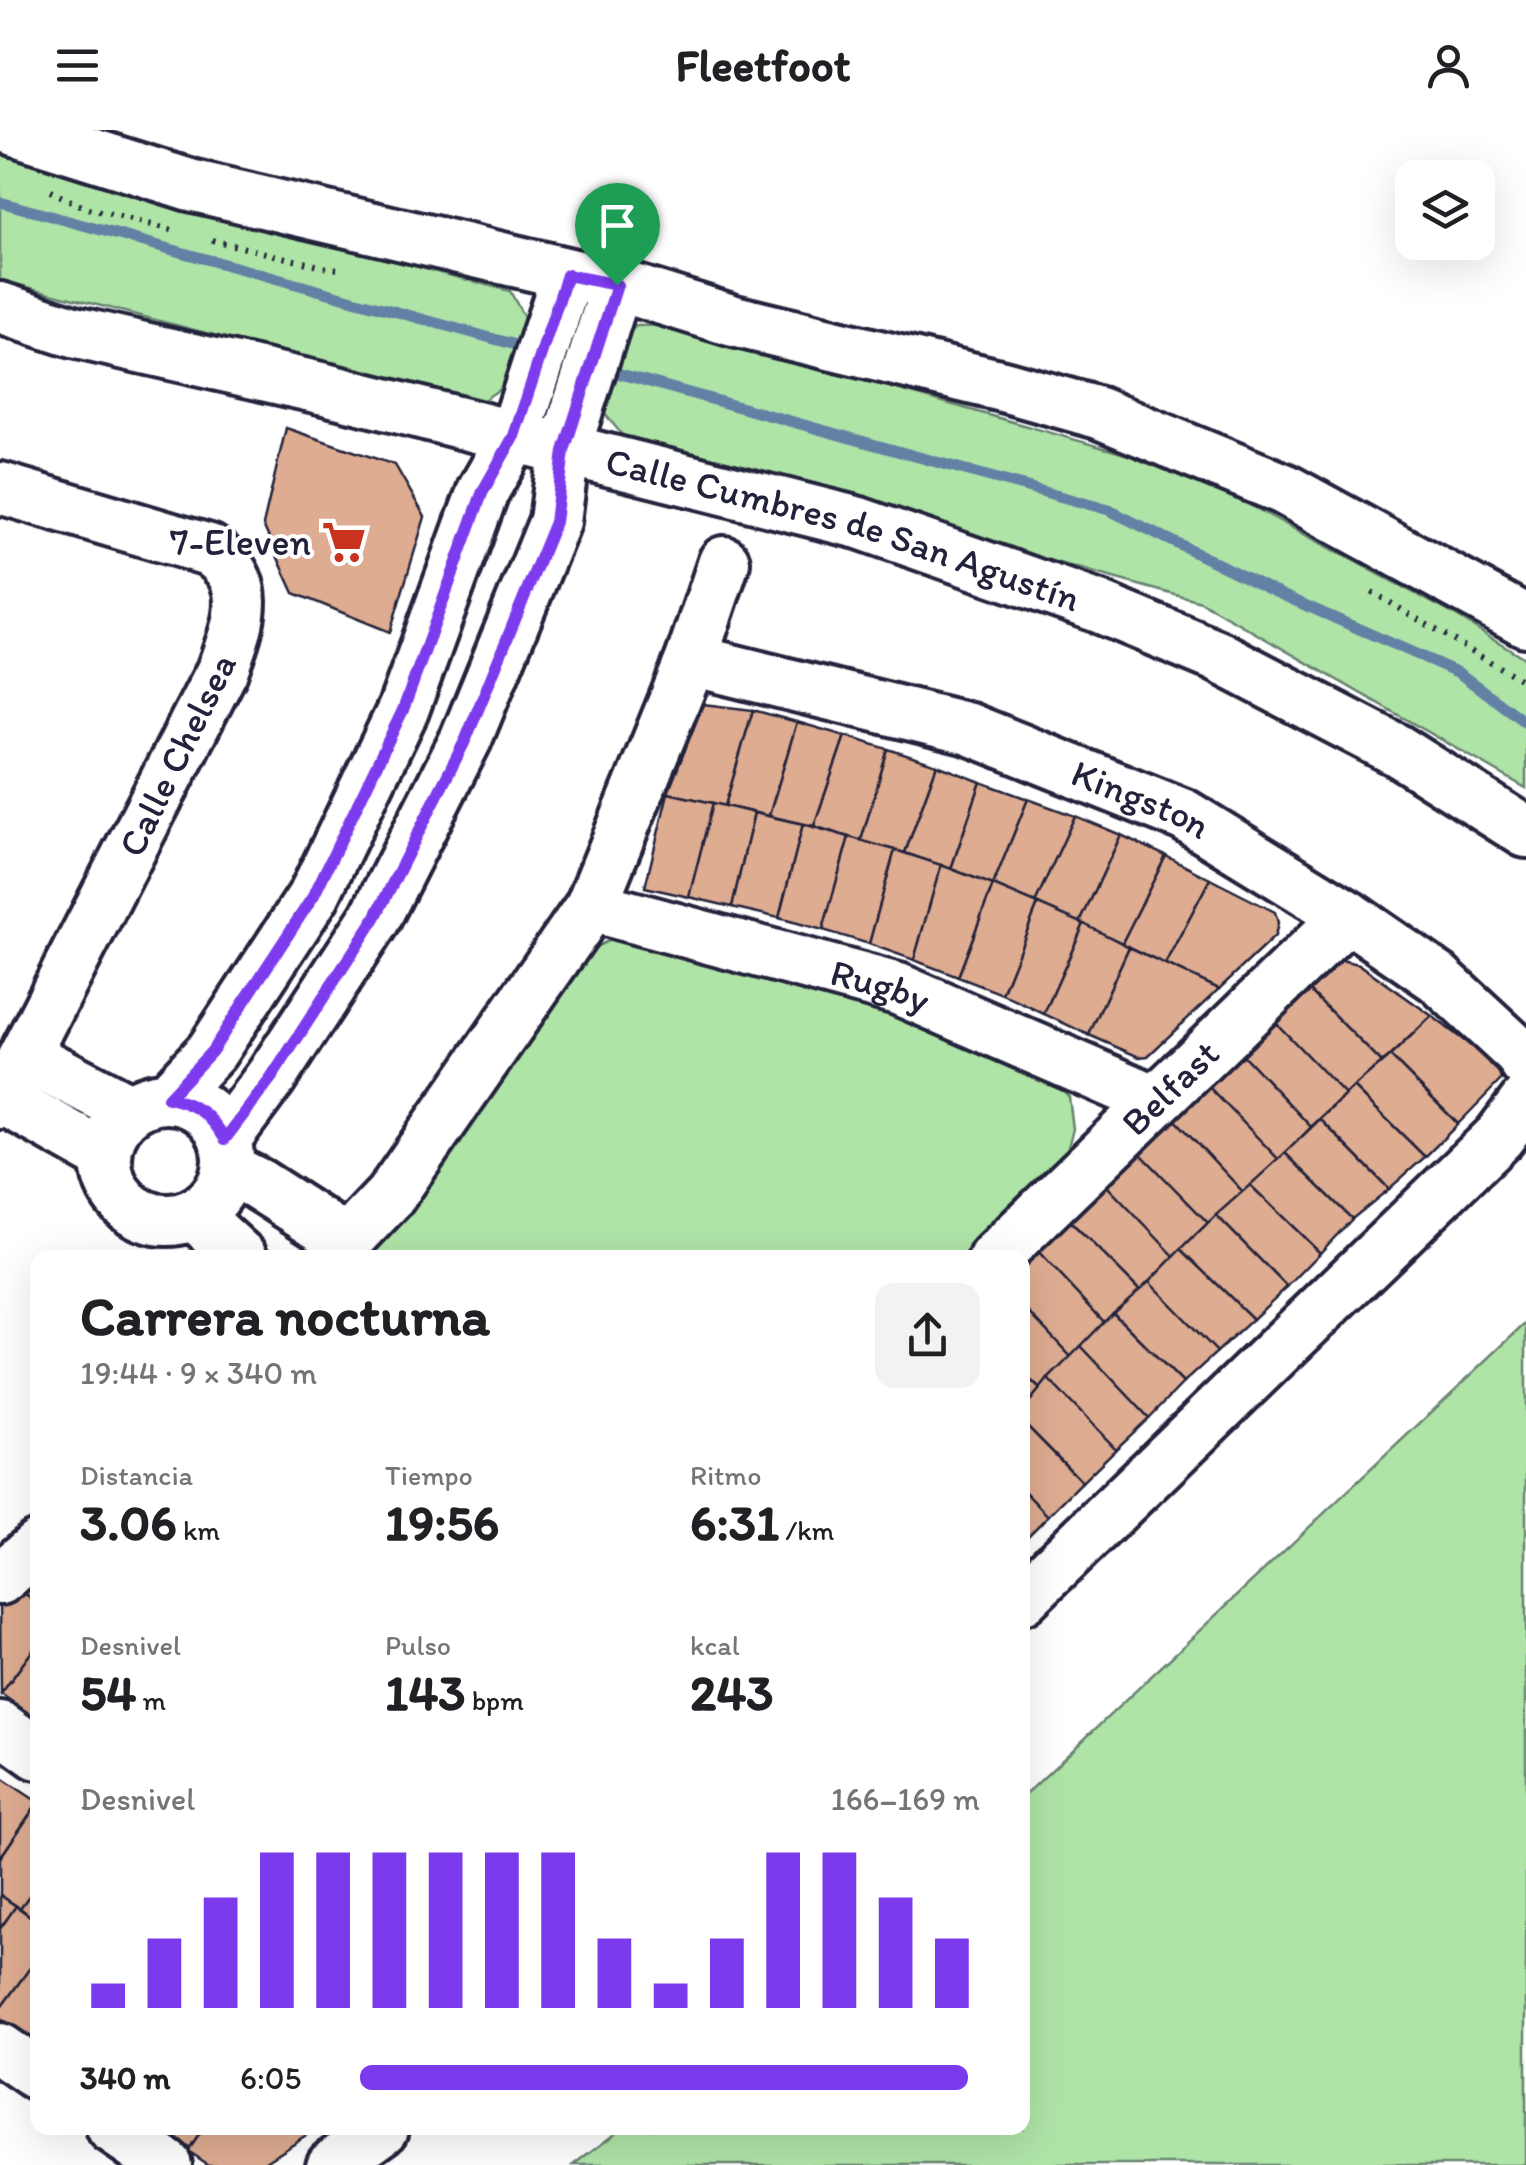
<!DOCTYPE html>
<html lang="es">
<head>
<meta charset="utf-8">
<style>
  :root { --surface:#fff; --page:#f2f2f2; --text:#202124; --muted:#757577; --accent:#7c3aed }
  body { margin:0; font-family:Itim,sans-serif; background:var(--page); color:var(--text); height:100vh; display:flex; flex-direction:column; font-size:38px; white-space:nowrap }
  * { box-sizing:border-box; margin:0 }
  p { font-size:32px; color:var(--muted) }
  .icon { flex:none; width:55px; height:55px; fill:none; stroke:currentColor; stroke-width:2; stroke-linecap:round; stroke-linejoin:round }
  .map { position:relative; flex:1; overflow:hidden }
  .panel { position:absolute; left:30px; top:1120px; width:1000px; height:885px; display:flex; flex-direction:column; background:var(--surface); border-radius:20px; box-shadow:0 10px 40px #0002 }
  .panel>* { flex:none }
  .fabs { position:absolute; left:1395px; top:30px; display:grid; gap:20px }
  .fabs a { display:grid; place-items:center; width:100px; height:100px; border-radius:20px; background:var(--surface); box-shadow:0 10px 40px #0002; font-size:50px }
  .pin { position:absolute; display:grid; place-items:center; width:85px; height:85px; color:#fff; margin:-102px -42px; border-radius:50% 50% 50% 0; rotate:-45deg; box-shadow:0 0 10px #0007 }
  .pin .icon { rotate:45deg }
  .round { display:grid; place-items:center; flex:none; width:105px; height:105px; border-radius:20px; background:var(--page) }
  .summary { display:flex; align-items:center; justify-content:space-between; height:170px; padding:0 50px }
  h1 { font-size:55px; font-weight:700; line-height:75px }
  .figures { display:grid; grid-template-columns:repeat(3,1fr); gap:15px; height:170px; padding:10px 50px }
  .figures div { display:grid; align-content:center }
  .figures b { font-size:50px; font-weight:700 }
  .figures small { font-size:28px; font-weight:400 }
  .figures p { font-size:28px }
  .chart { height:280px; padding:20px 50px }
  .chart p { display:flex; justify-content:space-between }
  .chart svg { width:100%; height:180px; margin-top:10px; stroke:var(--accent); stroke-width:6 }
  ul { padding:0 50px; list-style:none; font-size:32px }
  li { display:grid; grid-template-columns:160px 120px 1fr; align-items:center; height:75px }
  li i { height:25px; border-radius:12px; background:var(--accent) }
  header { display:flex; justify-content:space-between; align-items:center; height:130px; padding:0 50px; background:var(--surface); font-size:45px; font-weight:700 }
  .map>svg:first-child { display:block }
  .green { fill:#afe4a7; stroke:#688371; stroke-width:2.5 }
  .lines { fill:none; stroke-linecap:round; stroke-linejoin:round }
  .stream { stroke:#6481a5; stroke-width:11 }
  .building { fill:#deac91; stroke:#22223b; stroke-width:2.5 }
  .minor-casing { stroke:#22223b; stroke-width:58 }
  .path { stroke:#22223b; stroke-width:6; stroke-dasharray:2.5 8; stroke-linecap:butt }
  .minor { stroke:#fff; stroke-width:50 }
  .route-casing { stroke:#fff; stroke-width:20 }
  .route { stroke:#7c3aed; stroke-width:12 }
  .labels { text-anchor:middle; stroke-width:8; stroke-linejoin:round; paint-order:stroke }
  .street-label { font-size:38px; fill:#22223b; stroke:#fff }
  .poi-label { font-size:38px; fill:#22223b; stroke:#fff; text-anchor:end }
</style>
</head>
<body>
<header><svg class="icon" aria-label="menu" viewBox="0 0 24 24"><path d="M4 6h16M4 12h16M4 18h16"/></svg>Fleetfoot<svg class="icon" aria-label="person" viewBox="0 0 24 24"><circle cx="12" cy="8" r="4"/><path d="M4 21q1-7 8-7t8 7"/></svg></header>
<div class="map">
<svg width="1526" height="2035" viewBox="0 0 1526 2035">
  <rect width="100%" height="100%" fill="#fff"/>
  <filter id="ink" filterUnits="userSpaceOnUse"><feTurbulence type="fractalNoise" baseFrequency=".01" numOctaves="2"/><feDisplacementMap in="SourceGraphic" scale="20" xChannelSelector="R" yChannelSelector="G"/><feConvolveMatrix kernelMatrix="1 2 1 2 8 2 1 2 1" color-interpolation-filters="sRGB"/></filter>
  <g filter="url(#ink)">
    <g class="green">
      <path d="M0,16L125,61L510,161L529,197L522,244L479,273L0,150Z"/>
      <path d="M673,195L1188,342L1453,484L1526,529V658L1201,472L631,316L597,274L611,222L636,196Z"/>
      <path d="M612,809L637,812L864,872L985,918L1052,948L1069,967L1073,999L1065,1027L962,1127L367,1128L585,822Z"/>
      <path d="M1526,1193V2035H574L622,1998H1022L1023,1667Z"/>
    </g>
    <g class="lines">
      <g class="stream">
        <path d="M0,72L516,215"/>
        <path d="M603,239L1109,380L1273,461L1459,543L1526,593"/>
      </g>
    </g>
    <g class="building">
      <path d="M286,298L395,335L425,387L390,502L294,463L263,395Z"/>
      <path d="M703,574L753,580L725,676L668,663Z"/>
      <path d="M753,580L797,592L769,686L725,676Z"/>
      <path d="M797,592L845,606L814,696L769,686Z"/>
      <path d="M845,606L888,619L861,711L814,696Z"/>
      <path d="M888,619L937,635L905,723L861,711Z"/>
      <path d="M937,635L981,652L951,739L905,723Z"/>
      <path d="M981,652L1028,669L993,755L951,739Z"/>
      <path d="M668,663L713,673L689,767L645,757Z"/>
      <path d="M1028,669L1075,686L1035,773L993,755Z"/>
      <path d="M713,673L754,683L732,777L689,767Z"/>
      <path d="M754,683L803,694L779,788L732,777Z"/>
      <path d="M1075,686L1121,705L1080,793L1035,773Z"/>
      <path d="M803,694L849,707L823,800L779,788Z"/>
      <path d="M1121,705L1166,726L1122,813L1080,793Z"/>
      <path d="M849,707L895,720L869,814L823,800Z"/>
      <path d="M895,720L941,735L914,830L869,814Z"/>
      <path d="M1166,726L1210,749L1165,834L1122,813Z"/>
      <path d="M941,735L993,755L958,847L914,830Z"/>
      <path d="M1210,749L1275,782L1278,793L1275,806L1219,859L1165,834Z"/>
      <path d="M993,755L1038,774L1002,864L958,847Z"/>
      <path d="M1038,774L1084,794L1044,884L1002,864Z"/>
      <path d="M1084,794L1129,817L1089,905L1044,884Z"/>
      <path d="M1129,817L1219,859L1148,926L1139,927L1089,905Z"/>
      <path d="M1340,830L1359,834L1432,886L1382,933L1308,859Z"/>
      <path d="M1308,859L1382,933L1345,965L1274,891Z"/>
      <path d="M1432,886L1497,936L1501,950L1458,994L1390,926Z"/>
      <path d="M1274,891L1345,965L1311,997L1240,922Z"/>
      <path d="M1240,922L1311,997L1279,1030L1206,954Z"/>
      <path d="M1390,926L1458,994L1425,1027L1354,957Z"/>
      <path d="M1206,954L1279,1030L1243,1062L1171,985Z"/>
      <path d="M1354,957L1425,1027L1389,1059L1320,989Z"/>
      <path d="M1171,985L1243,1062L1208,1093L1136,1019Z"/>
      <path d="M1320,989L1389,1059L1352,1089L1285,1023Z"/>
      <path d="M1136,1019L1208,1093L1174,1126L1103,1052Z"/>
      <path d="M1285,1023L1352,1089L1320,1123L1250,1055Z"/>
      <path d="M1103,1052L1174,1126L1140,1161L1065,1086Z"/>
      <path d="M1250,1055L1320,1123L1287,1157L1216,1085Z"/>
      <path d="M1216,1085L1287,1157L1253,1189L1181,1119Z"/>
      <path d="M1065,1086L1140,1161L1104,1192L1034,1117Z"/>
      <path d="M1034,1117L1104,1192L1071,1227L1022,1175V1128Z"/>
      <path d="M1181,1119L1253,1189L1217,1222L1149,1152Z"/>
      <path d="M1149,1152L1217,1222L1183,1253L1113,1183Z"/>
      <path d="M1022,1175L1071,1227L1040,1259L1022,1242Z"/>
      <path d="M1113,1183L1183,1253L1149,1288L1081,1216Z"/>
      <path d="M1081,1216L1149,1288L1116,1319L1048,1249Z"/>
      <path d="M1022,1242L1040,1259L1022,1281Z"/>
      <path d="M1048,1249L1116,1319L1082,1352L1022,1291V1281Z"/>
      <path d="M1022,1291L1082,1352L1048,1386L1022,1359Z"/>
      <path d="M1022,1359L1048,1386L1022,1412Z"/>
      <path d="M38,1440V1473L15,1457Z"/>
      <path d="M15,1457L38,1473V1513L1,1564L0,1470Z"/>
      <path d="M38,1513V1590L1,1564Z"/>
      <path d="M0,1647L38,1672L0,1728Z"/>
      <path d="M38,1673V1754L20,1778L0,1765V1728Z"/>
      <path d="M38,1754V1792L20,1778Z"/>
      <path d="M0,1765L16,1776L0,1799Z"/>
      <path d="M16,1776L38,1792V1827L0,1879V1799Z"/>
      <path d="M38,1827V1908L34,1913L0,1888V1879Z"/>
      <path d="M153,1998H204L188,2021Z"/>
      <path d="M204,1998H317L260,2035H209L188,2021Z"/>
    </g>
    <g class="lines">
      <g class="minor-casing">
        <g id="minor">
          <path d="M15,0L190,55L617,155L734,191L1003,256L1099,283L1284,359L1526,491"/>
          <path id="s1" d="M0,178L73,202L325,259L859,393L1099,477L1217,526L1397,620L1526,702"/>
          <path d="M0,358L209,420C258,453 238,495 222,541L0,973"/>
          <path id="s2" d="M691,530L969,599L1184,685L1348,786L1438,848L1519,923L1526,934"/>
          <path id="s3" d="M591,776L898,859L1156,971"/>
          <path d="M27,926L130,980"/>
          <path d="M0,967L105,1026"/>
          <path d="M168,968L212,921L314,765L403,580L483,361L514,307L567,145"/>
          <circle cx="167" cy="1029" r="61"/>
          <path d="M225,1009L271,947L375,788L466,609L555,391L564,321L617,155"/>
          <path d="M228,1039L258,1054L348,1112"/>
          <path d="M195,1085L242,1128"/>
          <path d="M331,1128L390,1066L591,776L691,530L724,432"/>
          <path id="s4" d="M994,1128L1348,786"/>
          <path d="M0,1449L38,1416"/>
          <path d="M1022,1469L1499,1007L1526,971"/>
          <path d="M0,1597L38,1624"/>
          <path d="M0,1919L38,1945"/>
          <path d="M112,1998L166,2035"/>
          <path d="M332,2035L383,1998"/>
        </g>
      </g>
      <g class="path">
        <path d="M50,61L88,79L176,101"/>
        <path d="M212,110L328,138L341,139"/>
        <path d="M1372,462L1526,553"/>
      </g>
      <use href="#minor" class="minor"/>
    </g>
  </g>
  <g class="lines" filter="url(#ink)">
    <g class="route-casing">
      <path id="route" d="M567,145L617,155L564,321L555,392L466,609L375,788L272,947L225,1009C210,984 196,974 168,968L212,921L314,765L403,580L483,361L514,306Z"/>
    </g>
    <use href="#route" class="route"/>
  </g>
  <defs>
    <g id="supermarket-bare" transform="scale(3.45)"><path d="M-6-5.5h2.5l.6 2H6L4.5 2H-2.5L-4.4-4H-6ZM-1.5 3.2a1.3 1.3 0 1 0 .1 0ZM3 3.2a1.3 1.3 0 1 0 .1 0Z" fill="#c8321e" stroke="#fff" stroke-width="2.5" paint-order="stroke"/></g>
  </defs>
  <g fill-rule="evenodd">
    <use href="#supermarket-bare" x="344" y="412"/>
  </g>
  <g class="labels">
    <g class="street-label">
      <text dy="13" stroke="none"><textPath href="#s1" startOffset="872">Calle Cumbres de San Agustín</textPath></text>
      <text transform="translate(177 625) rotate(-64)" y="13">Calle Chelsea</text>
      <text dy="13" stroke="none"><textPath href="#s2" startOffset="472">Kingston</textPath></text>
      <text dy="13" stroke="none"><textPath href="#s3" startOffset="300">Rugby</textPath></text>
      <text dy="13" stroke="none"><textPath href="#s4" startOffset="245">Belfast</textPath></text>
    </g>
    <g class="poi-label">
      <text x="311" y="425">7-Eleven</text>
    </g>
  </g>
</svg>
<div class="fabs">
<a><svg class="icon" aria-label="layers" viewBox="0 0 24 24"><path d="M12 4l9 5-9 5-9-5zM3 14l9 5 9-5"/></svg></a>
</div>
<div class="pin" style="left:617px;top:155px;background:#1e9e55"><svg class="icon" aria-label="arrive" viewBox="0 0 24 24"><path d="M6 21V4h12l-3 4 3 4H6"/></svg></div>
<section class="panel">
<div class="summary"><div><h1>Carrera nocturna</h1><p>19:44 · 9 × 340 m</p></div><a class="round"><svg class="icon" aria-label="share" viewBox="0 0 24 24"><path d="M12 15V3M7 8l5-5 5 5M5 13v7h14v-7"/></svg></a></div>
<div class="figures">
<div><p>Distancia</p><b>3.06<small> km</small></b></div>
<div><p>Tiempo</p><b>19:56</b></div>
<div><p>Ritmo</p><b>6:31<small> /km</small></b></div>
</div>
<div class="figures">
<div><p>Desnivel</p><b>54<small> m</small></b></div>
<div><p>Pulso</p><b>143<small> bpm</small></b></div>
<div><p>kcal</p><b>243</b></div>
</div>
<div class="chart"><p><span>Desnivel</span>166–169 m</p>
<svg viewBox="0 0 160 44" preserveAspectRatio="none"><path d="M5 44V38M15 44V27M25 44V17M35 44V6M45 44V6M55 44V6M65 44V6M75 44V6M85 44V6M95 44V27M105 44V38M115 44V27M125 44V6M135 44V6M145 44V17M155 44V27"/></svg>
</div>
<ul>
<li><b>340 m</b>6:05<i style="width:98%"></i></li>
</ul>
</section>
</div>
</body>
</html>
